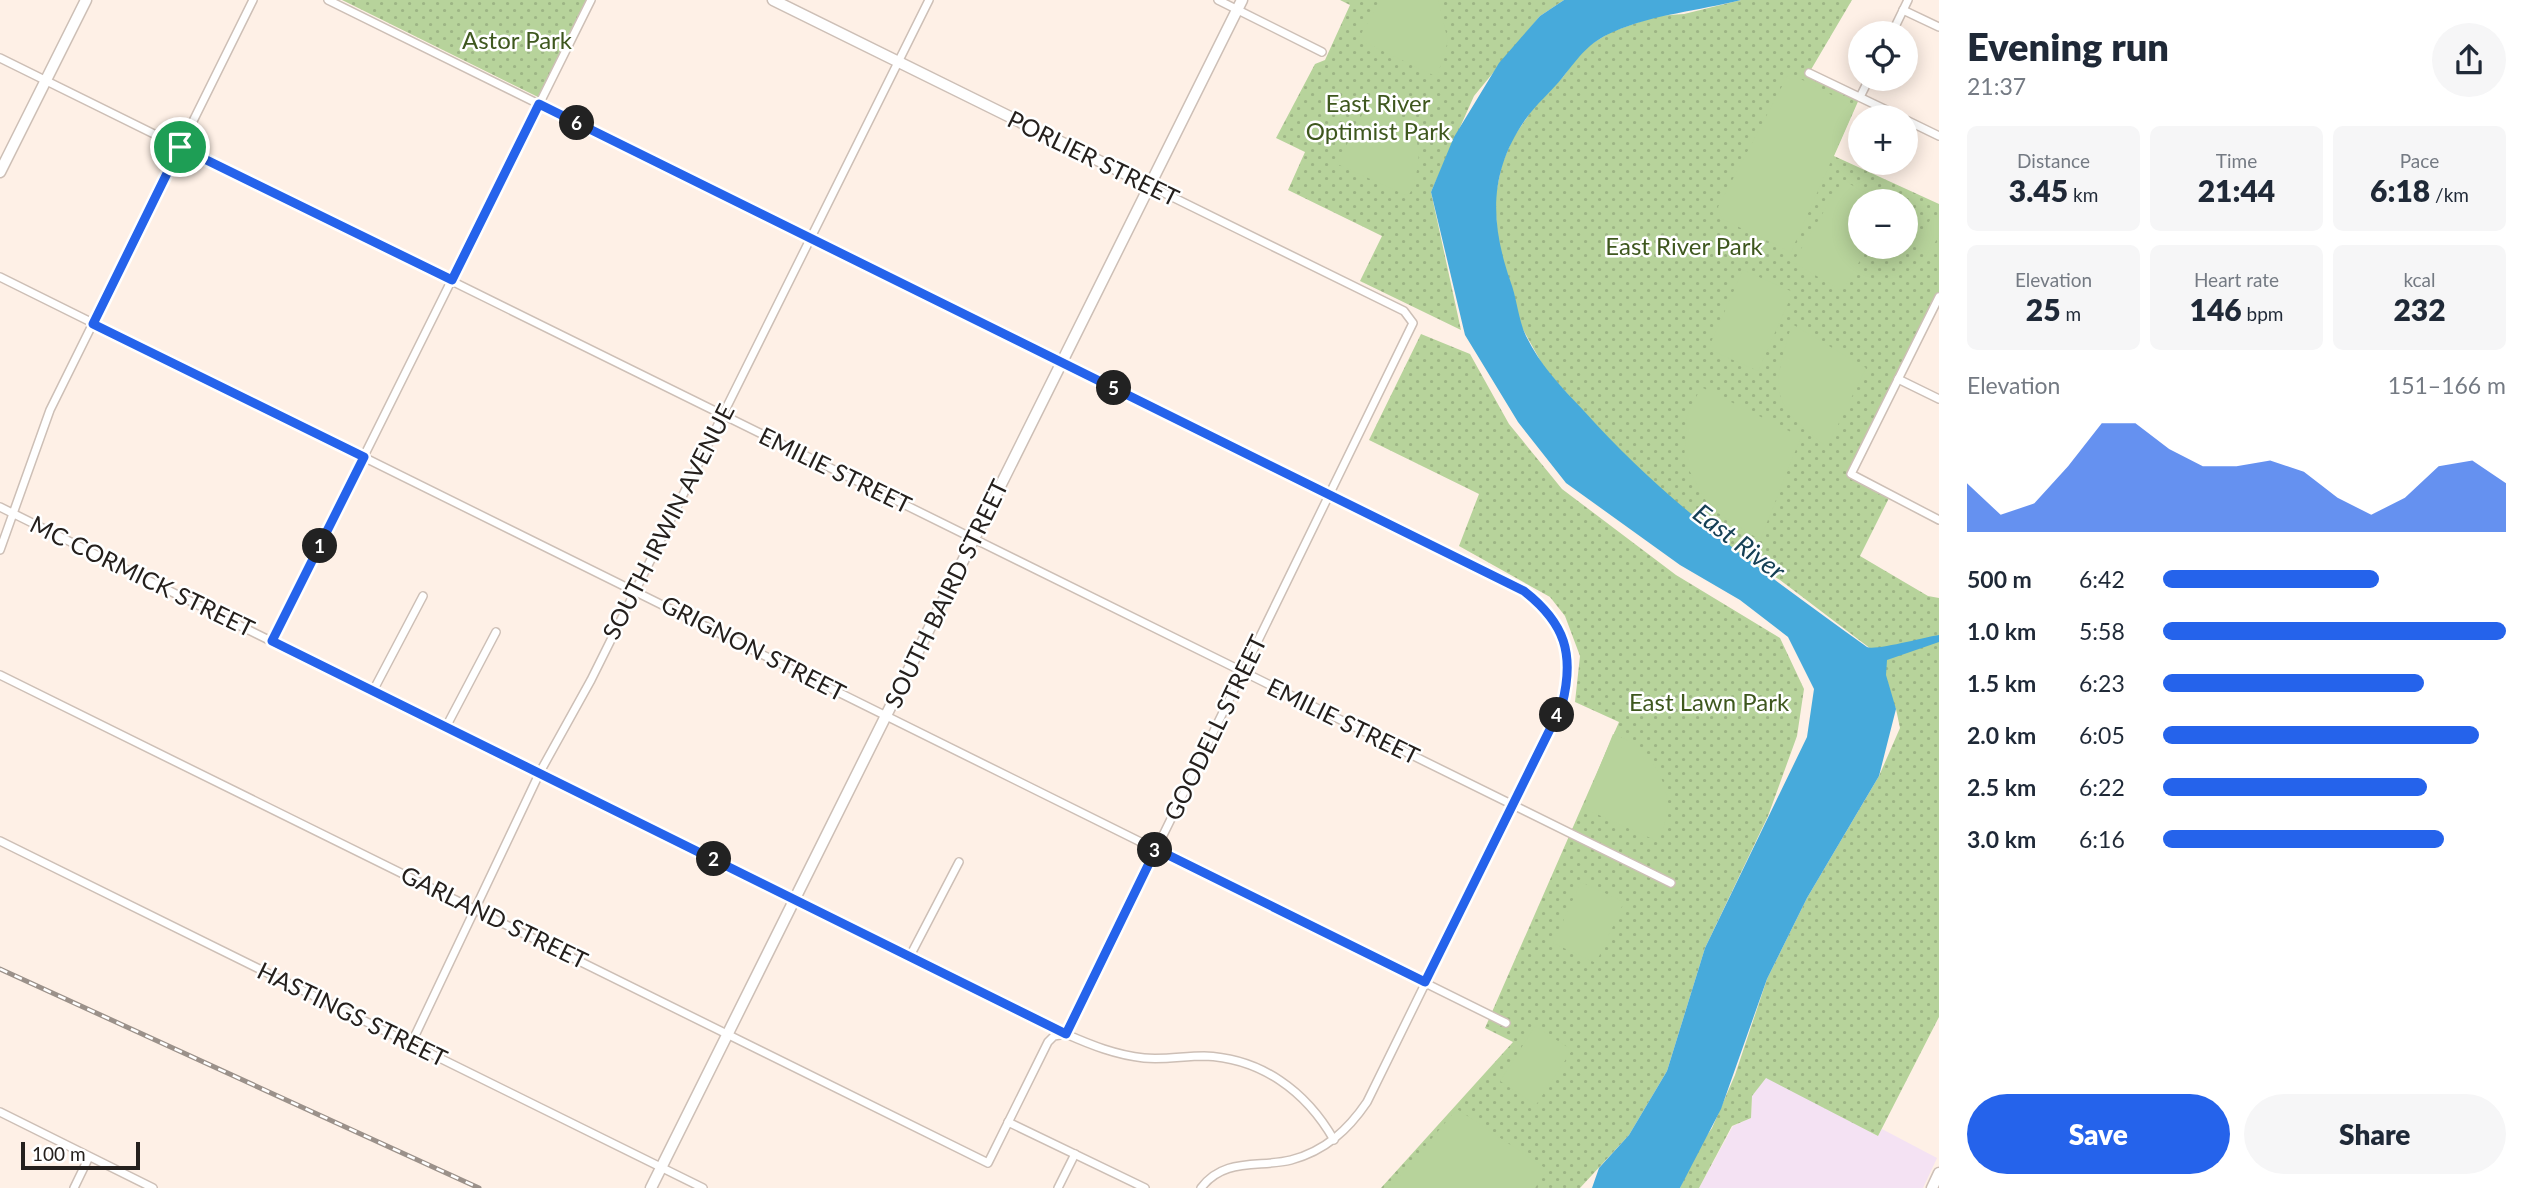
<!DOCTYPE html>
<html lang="en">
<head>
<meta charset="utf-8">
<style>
  :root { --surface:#fff; --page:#f6f6f7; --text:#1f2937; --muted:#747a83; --accent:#2563eb }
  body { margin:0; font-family:Lato,sans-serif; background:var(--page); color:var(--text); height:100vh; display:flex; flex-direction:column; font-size:26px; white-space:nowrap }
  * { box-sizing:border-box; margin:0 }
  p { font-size:23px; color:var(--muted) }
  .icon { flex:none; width:38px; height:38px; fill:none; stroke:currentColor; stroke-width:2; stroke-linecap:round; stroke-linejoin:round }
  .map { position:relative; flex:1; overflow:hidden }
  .details { display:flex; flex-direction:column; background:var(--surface); width:595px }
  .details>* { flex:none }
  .controls { position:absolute; left:1848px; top:21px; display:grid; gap:14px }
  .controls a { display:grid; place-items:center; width:70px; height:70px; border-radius:50%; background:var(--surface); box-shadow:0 4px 18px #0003; font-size:35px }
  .scale { position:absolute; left:21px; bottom:18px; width:119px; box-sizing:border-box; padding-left:7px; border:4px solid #25201d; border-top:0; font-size:19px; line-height:24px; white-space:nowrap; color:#25201d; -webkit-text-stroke:5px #fff; paint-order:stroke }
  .pin { position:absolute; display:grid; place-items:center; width:60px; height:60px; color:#fff; margin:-30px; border:4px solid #fff; border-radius:50%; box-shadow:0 2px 7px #0007 }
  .km { position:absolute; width:35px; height:35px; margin:-18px; border-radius:50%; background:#222; color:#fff; font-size:19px; line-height:35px; text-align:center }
  .round { display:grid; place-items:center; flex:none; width:74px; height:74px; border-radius:37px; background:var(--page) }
  .headline { display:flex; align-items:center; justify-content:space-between; height:119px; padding:0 28px }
  h1 { font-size:38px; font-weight:800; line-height:52px }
  .metrics { display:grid; grid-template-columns:repeat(3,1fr); gap:10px; height:119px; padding:7px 28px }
  .metrics div { display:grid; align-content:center; border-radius:10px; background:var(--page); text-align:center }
  .metrics b { font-size:30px; font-weight:800 }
  .metrics small { font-size:19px; font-weight:400 }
  .metrics p { font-size:19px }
  .chart { height:196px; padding:14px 28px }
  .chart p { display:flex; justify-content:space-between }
  .chart svg { width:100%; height:126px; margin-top:7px; fill:var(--accent); opacity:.7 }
  .button { display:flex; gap:14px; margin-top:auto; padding:14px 28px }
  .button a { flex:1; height:80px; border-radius:42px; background:var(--accent); color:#fff; font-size:28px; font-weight:800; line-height:80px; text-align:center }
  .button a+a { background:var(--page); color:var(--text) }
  ul { padding:0 28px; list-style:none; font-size:23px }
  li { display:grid; grid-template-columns:112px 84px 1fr; align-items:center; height:52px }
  li i { height:18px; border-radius:9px; background:var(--accent) }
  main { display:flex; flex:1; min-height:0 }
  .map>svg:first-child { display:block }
  .education { fill:#f4e2f3 }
  .park { fill:url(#park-dots); fill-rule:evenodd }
  .garden { fill:#b7d39b }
  .water { fill:#47aadb }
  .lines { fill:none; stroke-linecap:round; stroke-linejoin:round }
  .street-casing { stroke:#cdbfb6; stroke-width:10 }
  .secondary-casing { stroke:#cdbfb6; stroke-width:13 }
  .street { stroke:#fff; stroke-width:7 }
  .secondary { stroke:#fff; stroke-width:10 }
  .rail-casing { stroke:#9b918a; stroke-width:5 }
  .rail { stroke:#fff; stroke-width:2.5; stroke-dasharray:8; stroke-linecap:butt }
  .route-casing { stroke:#fff; stroke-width:14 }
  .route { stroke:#2563eb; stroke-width:9 }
  .labels { text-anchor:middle; stroke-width:5; stroke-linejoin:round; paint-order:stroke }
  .park-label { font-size:24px; fill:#3e571e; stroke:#fff }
  .street-label { font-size:24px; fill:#25201d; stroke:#fff }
  .water-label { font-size:26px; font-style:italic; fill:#164055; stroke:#fff }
</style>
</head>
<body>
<main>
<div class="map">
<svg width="1939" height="1188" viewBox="0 0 1939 1188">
  <defs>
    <pattern id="park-dots" width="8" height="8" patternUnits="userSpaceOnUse" patternTransform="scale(1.75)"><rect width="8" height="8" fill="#b7d39b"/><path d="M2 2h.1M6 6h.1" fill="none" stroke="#9db585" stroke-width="1.8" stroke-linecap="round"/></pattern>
  </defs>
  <rect width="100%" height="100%" fill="#fef0e6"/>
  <path class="education" d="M1766,1077L1878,1136L1882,1129L1937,1158L1923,1188H1699L1733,1126L1751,1118L1752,1096Z"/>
  <g class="park">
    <path d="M342,0H586L538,97Z"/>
    <path d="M1340,0H1564L1540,16L1474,96L1431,192L1461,330L1360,281L1382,236L1288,190L1305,152L1276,138L1315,64L1325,60L1350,5Z"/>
    <path d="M1741,0H1852L1809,73L1860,97L1834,156L1939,204V297L1851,474L1890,496L1860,556L1928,596L1939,598V1017L1878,1136L1766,1078L1752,1096L1751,1118L1732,1126L1699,1188H1680L1697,1150L1712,1128L1735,1075L1767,979L1807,898L1879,776L1900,728L1896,709L1871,649L1780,580L1739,555L1676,503L1617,449L1545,369L1520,324L1498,247L1495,198L1502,164L1513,138L1534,107L1563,77L1583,49L1611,32L1656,16L1684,14ZM1860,201H1906V247H1860Z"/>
    <path d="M1421,334L1470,354L1509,424L1562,489L1676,575L1780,638L1804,689L1797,736L1768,816L1705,948L1667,1071L1629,1135L1580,1188H1381L1513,1042L1485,1028L1619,722L1575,702L1580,656L1565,616L1550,597L1459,546L1479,494L1369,440Z"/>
  </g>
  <g class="garden">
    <path d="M1381,0H1438L1448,41L1437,77L1358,39Z"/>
    <path d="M1789,73L1855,107L1791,252L1722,219L1718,207Z"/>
    <path d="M1371,97C1402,111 1425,133 1417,170C1415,180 1414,188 1408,196L1337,164Z"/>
    <path d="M1843,180L1879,201H1860V247H1868L1842,291L1793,262Z"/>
    <path d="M1932,216L1939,219V235L1929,254L1916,248Z"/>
    <path d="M1743,270L1793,292L1758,371L1708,349Z"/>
    <path d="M1792,324L1866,368L1827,447C1769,403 1771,392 1792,324Z"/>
    <path d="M1701,387L1801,437L1760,540L1710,508L1684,461L1687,416Z"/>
    <path d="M1613,734C1656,748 1683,800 1657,841L1583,808Z"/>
    <path d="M1581,882L1624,902L1596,963L1553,943Z"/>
    <path d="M1535,1026L1572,1050L1536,1105L1500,1081Z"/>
    <path d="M1457,1109L1548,1170L1535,1188H1389Z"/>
  </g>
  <path class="water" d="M1564,0H1741C1698,11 1654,14 1613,32C1589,42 1579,57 1563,77C1551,92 1536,104 1525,120C1489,172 1490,222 1510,280C1517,298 1518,319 1526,336C1540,365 1562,388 1584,411C1667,504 1767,575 1867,647C1875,651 1925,637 1939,635V642L1887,660L1886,675L1896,709L1879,776L1807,898L1767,979L1721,1109L1680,1188H1592L1599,1168L1629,1135L1667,1071L1705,948L1807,737L1814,689L1788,637L1740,600L1680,565L1566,483L1518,422L1465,335L1431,192L1454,137L1499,63L1540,16Z"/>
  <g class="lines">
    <g class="street-casing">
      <g id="street">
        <path d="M328,0L1524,591C1565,623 1575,654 1562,705L1367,1102C1348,1130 1325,1151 1291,1160C1259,1168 1224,1157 1201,1188"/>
        <path d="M1218,0L1322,52"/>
        <path d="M1903,10L1939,27"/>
        <path d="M1892,33L1908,0"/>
        <path d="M0,58L1671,883"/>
        <path d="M1809,73L1901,117"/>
        <path d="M1860,97L1869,79"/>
        <path d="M1906,120L1939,136"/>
        <path d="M0,277L1506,1023"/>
        <path d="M1939,297L1851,474L1939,520"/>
        <path d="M1898,379L1939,399"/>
        <path d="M0,507L1066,1034C1091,1045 1116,1055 1144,1058C1164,1060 1184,1056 1204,1056C1261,1058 1306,1091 1334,1140"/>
        <path d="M0,550L50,410L253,0"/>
        <path d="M272,641L591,0"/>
        <path d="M0,675L988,1163L1048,1042L1054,1036L1066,1034L1413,323L1404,311L1150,186"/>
        <path d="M373,691L423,596"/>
        <path d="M446,727L496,632"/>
        <path d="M0,841L703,1188"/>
        <path d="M910,956L959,862"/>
        <path d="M411,1044L540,772L591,680L929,0"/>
        <path d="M0,1112L153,1188"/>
        <path d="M1008,1122L1145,1188"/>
        <path d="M74,1188L89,1157"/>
        <path d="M1058,1188L1075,1154"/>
      </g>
    </g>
    <g class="secondary-casing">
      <g id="secondary">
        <path d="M773,0L1150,186"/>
        <path d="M0,172L86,0"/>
        <path d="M651,1188L1242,0"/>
        <path d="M1932,1188L1939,1173"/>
      </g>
    </g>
    <use href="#street" class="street"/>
    <use href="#secondary" class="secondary"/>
    <g class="rail-casing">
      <path id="rail" d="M0,969L479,1188"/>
    </g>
    <use href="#rail" class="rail"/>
  </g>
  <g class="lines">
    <g class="route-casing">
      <path id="route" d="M539,104L1524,591C1565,623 1575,654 1562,705L1425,982L1156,849L1066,1034L272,641L364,457L93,324L180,147L452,280Z"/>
    </g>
    <use href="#route" class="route"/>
  </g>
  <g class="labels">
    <g class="park-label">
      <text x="517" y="49">Astor Park</text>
      <text x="1378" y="112">East River<tspan x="1378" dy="28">Optimist Park</tspan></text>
      <text x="1684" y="255">East River Park</text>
      <text x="1709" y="711">East Lawn Park</text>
    </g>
    <g class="street-label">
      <text transform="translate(1093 159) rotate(26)" y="8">PORLIER STREET</text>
      <text transform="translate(835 471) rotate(26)" y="8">EMILIE STREET</text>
      <text transform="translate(669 522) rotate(-63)" y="8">SOUTH IRWIN AVENUE</text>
      <text transform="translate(142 577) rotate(26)" y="8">MC CORMICK STREET</text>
      <text transform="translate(947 594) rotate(-64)" y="8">SOUTH BAIRD STREET</text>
      <text transform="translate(753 649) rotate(27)" y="8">GRIGNON STREET</text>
      <text transform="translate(1343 722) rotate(26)" y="8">EMILIE STREET</text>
      <text transform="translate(1216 728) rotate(-64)" y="8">GOODELL STREET</text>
      <text transform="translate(494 918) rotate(26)" y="8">GARLAND STREET</text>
      <text transform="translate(352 1015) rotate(26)" y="8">HASTINGS STREET</text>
    </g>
    <g class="water-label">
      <text transform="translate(1739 542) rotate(37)" y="9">East River</text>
    </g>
  </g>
</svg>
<div class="controls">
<a><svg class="icon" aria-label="locate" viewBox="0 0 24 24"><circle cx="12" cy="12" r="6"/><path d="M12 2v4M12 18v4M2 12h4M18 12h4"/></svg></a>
<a>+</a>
<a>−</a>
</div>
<div class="scale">100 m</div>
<div class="pin" style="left:180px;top:147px;background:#1e9e55"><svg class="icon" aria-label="arrive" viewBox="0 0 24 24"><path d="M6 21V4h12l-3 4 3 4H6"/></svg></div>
<b class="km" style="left:320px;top:546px">1</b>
<b class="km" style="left:714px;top:859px">2</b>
<b class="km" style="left:1155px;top:850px">3</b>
<b class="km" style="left:1557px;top:715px">4</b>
<b class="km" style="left:1114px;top:388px">5</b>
<b class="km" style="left:577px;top:123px">6</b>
</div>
<section class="details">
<div class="headline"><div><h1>Evening run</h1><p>21:37</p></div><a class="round"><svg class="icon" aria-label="share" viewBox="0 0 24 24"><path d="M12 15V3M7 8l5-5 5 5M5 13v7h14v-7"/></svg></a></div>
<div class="metrics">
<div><p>Distance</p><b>3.45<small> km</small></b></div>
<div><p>Time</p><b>21:44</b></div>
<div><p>Pace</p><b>6:18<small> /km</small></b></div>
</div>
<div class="metrics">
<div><p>Elevation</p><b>25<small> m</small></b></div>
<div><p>Heart rate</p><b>146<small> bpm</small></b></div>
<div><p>kcal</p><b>232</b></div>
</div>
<div class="chart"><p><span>Elevation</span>151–166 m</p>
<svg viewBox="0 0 160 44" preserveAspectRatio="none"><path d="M0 44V27L10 38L20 34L30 21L40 6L50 6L60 15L70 21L80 21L90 19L100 23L110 32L120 38L130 32L140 21L150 19L160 27V44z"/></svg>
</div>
<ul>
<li><b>500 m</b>6:42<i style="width:63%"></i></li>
<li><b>1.0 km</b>5:58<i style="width:100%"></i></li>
<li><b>1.5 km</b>6:23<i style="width:76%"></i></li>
<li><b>2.0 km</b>6:05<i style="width:92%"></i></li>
<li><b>2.5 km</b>6:22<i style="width:77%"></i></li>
<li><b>3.0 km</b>6:16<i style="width:82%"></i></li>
</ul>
<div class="button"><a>Save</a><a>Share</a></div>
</section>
</main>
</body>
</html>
